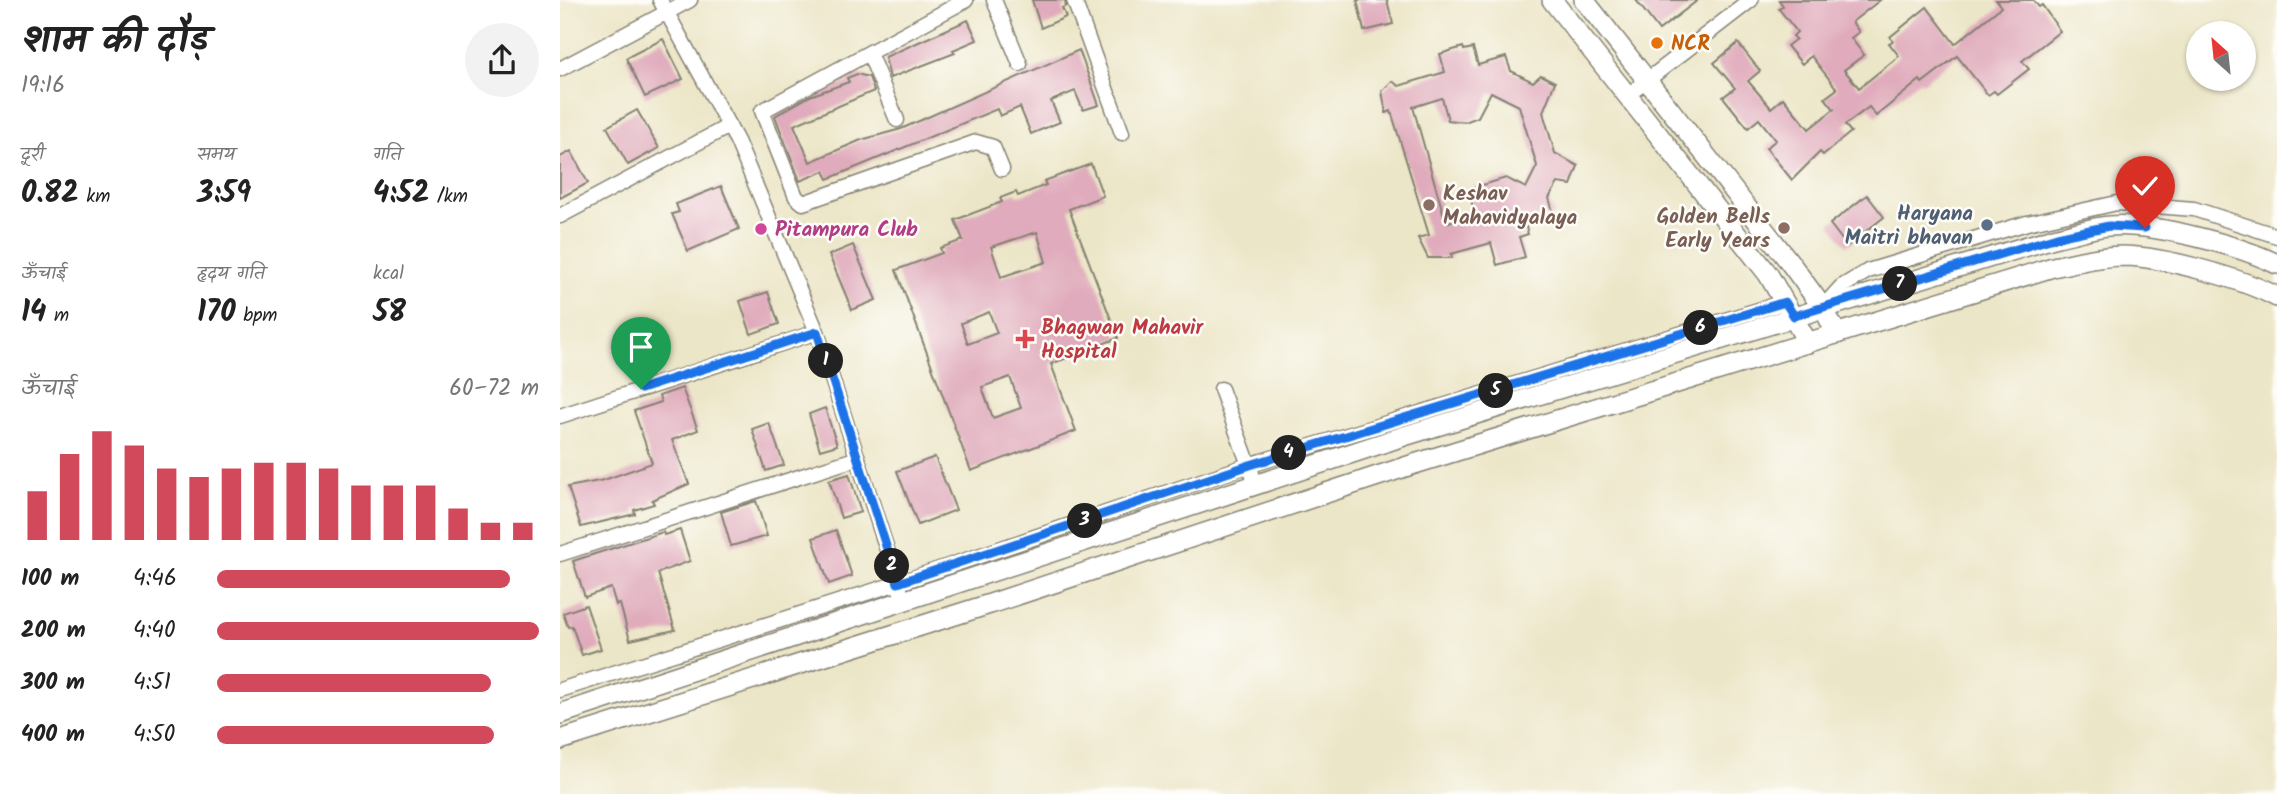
<!DOCTYPE html>
<html lang="hi">
<head>
<meta charset="utf-8">
<style>
  :root { --surface:#fff; --page:#f2f2f2; --text:#222; --muted:#767676; --accent:#d1495b }
  body { margin:0; font-family:Kalam,"Playpen Sans Deva",sans-serif; background:var(--page); color:var(--text); height:100vh; display:flex; flex-direction:column; font-size:26px; white-space:nowrap }
  * { box-sizing:border-box; margin:0 }
  p { font-size:23px; color:var(--muted) }
  .icon { flex:none; width:38px; height:38px; fill:none; stroke:currentColor; stroke-width:2; stroke-linecap:round; stroke-linejoin:round }
  .map { position:relative; flex:1; overflow:hidden }
  .drawer { display:flex; flex-direction:column; background:var(--surface); width:560px }
  .drawer>* { flex:none }
  .needle { width:46px; rotate:333deg }
  .fabs { position:absolute; left:1626px; top:21px; display:grid; gap:14px }
  .fabs a { display:grid; place-items:center; width:70px; height:70px; border-radius:50%; background:var(--surface); box-shadow:0 2px 5px #0004; font-size:35px }
  .pin { position:absolute; display:grid; place-items:center; width:60px; height:60px; color:#fff; margin:-72px -30px; border-radius:50% 50% 50% 0; rotate:-45deg; box-shadow:0 0 7px #0007 }
  .pin .icon { rotate:45deg }
  .km { position:absolute; width:35px; height:35px; margin:-18px; border-radius:50%; background:#222; color:#fff; font-size:19px; line-height:35px; text-align:center }
  .round { display:grid; place-items:center; flex:none; width:74px; height:74px; border-radius:37px; background:var(--page) }
  .head { display:flex; align-items:center; justify-content:space-between; height:119px; padding:0 21px }
  h1 { font-size:38px; font-weight:800; line-height:52px }
  .metrics { display:grid; grid-template-columns:repeat(3,1fr); gap:10px; height:119px; padding:7px 21px }
  .metrics div { display:grid; align-content:center }
  .metrics b { font-size:30px; font-weight:800 }
  .metrics small { font-size:19px; font-weight:400 }
  .metrics p { font-size:19px }
  .chart { height:196px; padding:14px 21px }
  .chart p { display:flex; justify-content:space-between }
  .chart svg { width:100%; height:126px; margin-top:7px; stroke:var(--accent); stroke-width:6 }
  ul { padding:0 21px; list-style:none; font-size:23px }
  li { display:grid; grid-template-columns:112px 84px 1fr; align-items:center; height:52px }
  li i { height:18px; border-radius:9px; background:var(--accent) }
  main { display:flex; flex:1; min-height:0 }
  .map>svg:first-child { display:block }
  .building { fill:#e0abbc; fill-rule:evenodd }
  .lines { fill:none; stroke-linecap:round; stroke-linejoin:round }
  .street-casing { stroke:#848172; stroke-width:17 }
  .secondary-casing { stroke:#848172; stroke-width:22 }
  .street { stroke:#fff; stroke-width:14 }
  .secondary { stroke:#fff; stroke-width:19 }
  .route-casing { stroke:#fff; stroke-width:14 }
  .route { stroke:#1a73e8; stroke-width:9 }
  .food-dot { fill:#e8710a; stroke:#fdfcf7; stroke-width:2.5 }
  .education-dot { fill:#8d6e63; stroke:#fdfcf7; stroke-width:2.5 }
  .service-dot { fill:#5c6f8a; stroke:#fdfcf7; stroke-width:2.5 }
  .hotel-dot { fill:#d1479c; stroke:#fdfcf7; stroke-width:2.5 }
  .health-dot { fill:#e0444e; stroke:#fdfcf7; stroke-width:2.5 }
  .labels { text-anchor:middle; stroke-width:5; stroke-linejoin:round; paint-order:stroke }
  .food-label { font-size:21px; font-weight:bold; fill:#c56008; stroke:#fdfcf7; text-anchor:start }
  .education-label { font-size:21px; font-weight:bold; fill:#785e54; stroke:#fdfcf7; text-anchor:start }
  .service-label { font-size:21px; font-weight:bold; fill:#4e5e75; stroke:#fdfcf7; text-anchor:end }
  .hotel-label { font-size:21px; font-weight:bold; fill:#b23c85; stroke:#fdfcf7; text-anchor:start }
  .health-label { font-size:21px; font-weight:bold; fill:#be3a42; stroke:#fdfcf7; text-anchor:start }
</style>
</head>
<body>
<main>
<section class="drawer">
<div class="head"><div><h1>शाम की दौड़</h1><p>19:16</p></div><a class="round"><svg class="icon" aria-label="share" viewBox="0 0 24 24"><path d="M12 15V3M7 8l5-5 5 5M5 13v7h14v-7"/></svg></a></div>
<div class="metrics">
<div><p>दूरी</p><b>0.82<small> km</small></b></div>
<div><p>समय</p><b>3:59</b></div>
<div><p>गति</p><b>4:52<small> /km</small></b></div>
</div>
<div class="metrics">
<div><p>ऊँचाई</p><b>14<small> m</small></b></div>
<div><p>हृदय गति</p><b>170<small> bpm</small></b></div>
<div><p>kcal</p><b>58</b></div>
</div>
<div class="chart"><p><span>ऊँचाई</span>60–72 m</p>
<svg viewBox="0 0 160 44" preserveAspectRatio="none"><path d="M5 44V27M15 44V14M25 44V6M35 44V11M45 44V19M55 44V22M65 44V19M75 44V17M85 44V17M95 44V19M105 44V25M115 44V25M125 44V25M135 44V33M145 44V38M155 44V38"/></svg>
</div>
<ul>
<li><b>100 m</b>4:46<i style="width:91%"></i></li>
<li><b>200 m</b>4:40<i style="width:100%"></i></li>
<li><b>300 m</b>4:51<i style="width:85%"></i></li>
<li><b>400 m</b>4:50<i style="width:86%"></i></li>
</ul>
</section>
<div class="map">
<svg width="1717" height="794" viewBox="0 0 1717 794">
  <rect width="100%" height="100%" fill="#fdfcf7"/>
  <filter id="ink" filterUnits="userSpaceOnUse"><feTurbulence type="fractalNoise" baseFrequency=".0143" numOctaves="2"/><feDisplacementMap in="SourceGraphic" scale="14" xChannelSelector="R" yChannelSelector="G"/><feConvolveMatrix kernelMatrix="1 2 1 2 8 2 1 2 1" color-interpolation-filters="sRGB"/></filter>
  <filter id="wash" filterUnits="userSpaceOnUse"><feTurbulence type="fractalNoise" baseFrequency=".00686" numOctaves="4" result="noise"/><feDisplacementMap in="SourceGraphic" scale="28" xChannelSelector="R" yChannelSelector="G"/><feGaussianBlur stdDeviation="1.57" result="paint"/><feColorMatrix in="noise" values="0 0 0 0 0 0 0 0 0 0 0 0 0 0 0 0 0 1.4 0 .05"/><feComposite in="paint" operator="in"/></filter>
  <g filter="url(#wash)">
    <rect width="100%" height="100%" fill="#ece6c8"/>
    <g id="blocks">
      <g class="building">
        <path d="M472,0H505L506,6L502,8L506,17L481,28Z"/>
        <path d="M797,0H827L833,24L804,31Z"/>
        <path d="M1076,0H1138L1099,30Z"/>
        <path d="M1219,0H1320L1292,22L1299,32L1291,38L1304,55L1284,70L1299,88L1339,56L1329,43L1333,41L1330,37L1367,7L1395,44L1441,7L1436,0H1473L1479,7L1482,5L1500,31L1462,61L1469,69L1437,94L1434,91L1428,95L1397,56L1362,83L1360,80L1316,116L1309,107L1285,125L1291,132L1263,155L1260,152L1232,180L1206,148L1216,140L1199,119L1188,128L1163,97L1175,88L1154,63L1178,43L1200,71L1188,81L1211,108L1223,98L1249,129L1274,109L1265,98L1277,89L1251,56L1242,64L1227,46L1236,39L1233,36L1237,32L1219,9L1223,6Z"/>
        <path d="M408,20L417,40L393,50L395,53L330,78L325,57Z"/>
        <path d="M103,39L123,79L85,97L66,58Z"/>
        <path d="M903,47L904,50L913,48L918,65L946,57L951,71L973,82L981,75L995,82L983,112L995,153L1018,166L1011,185L998,183L989,198L994,215L965,224L968,234L959,237L965,257L937,265L931,243L891,254L892,258H868L858,238L869,235L831,111L826,113L822,91L832,81L839,86L885,72L880,54ZM931,92L959,106L977,166L966,188L946,178L909,189L914,213L886,223L853,107L882,98L888,120L905,122L918,117Z"/>
        <path d="M519,50L539,105L523,110L515,91L491,101L500,122L471,134L460,107L440,116L437,109L268,179L264,171L240,181L215,116L250,96L289,82L287,78L297,74L309,77L314,91L234,125L250,162L301,140L341,129Z"/>
        <path d="M77,110L99,148L68,165L47,127Z"/>
        <path d="M11,151L28,183L0,198V157Z"/>
        <path d="M531,164L543,196L509,209L558,338L491,364L516,431L411,471L336,270L382,253L380,248L403,240L395,220L442,202L440,198L456,192L458,196L486,185L484,181ZM477,232L486,262L441,277L431,247ZM429,312L437,333L408,344L401,323ZM450,377L461,408L433,418L422,387Z"/>
        <path d="M161,186L179,229L128,251L112,214L119,212L116,204Z"/>
        <path d="M1307,195L1324,217L1287,246L1270,224Z"/>
        <path d="M293,245L316,300L292,310L269,255Z"/>
        <path d="M208,292L219,324L191,334L180,301Z"/>
        <path d="M122,388L138,430L112,440L129,484L92,500L94,504L74,510L75,514L21,527L8,487L44,480L92,463L74,411L101,402L99,396Z"/>
        <path d="M265,408L277,445L260,450L249,414Z"/>
        <path d="M209,423L224,465L206,471L192,429Z"/>
        <path d="M375,457L396,510L358,525L337,471Z"/>
        <path d="M289,474L301,512L281,518L269,480Z"/>
        <path d="M196,501L207,536L171,546L161,512Z"/>
        <path d="M120,530L130,561L98,573L115,630L70,640L60,604L56,605L51,588L25,597L13,561L103,532L104,535Z"/>
        <path d="M276,530L292,576L269,584L253,538Z"/>
        <path d="M26,605L41,649L22,655L12,626L8,627L3,613Z"/>
      </g>
    </g>
  </g>
  <g filter="url(#ink)">
    <use href="#blocks" fill-opacity="0" stroke="#848172" stroke-width="2"/>
    <g class="lines">
      <g class="street-casing">
        <g id="street">
          <path d="M100,0L177,141L257,332L340,590"/>
          <path d="M406,0L202,111L236,197L243,203L416,142L433,147L442,169"/>
          <path d="M434,0L460,64"/>
          <path d="M514,0L562,133"/>
          <path d="M309,53L337,120"/>
          <path d="M0,69L130,0"/>
          <path d="M1068,95L1191,0"/>
          <path d="M0,216L169,126"/>
          <path d="M1263,307L1281,287L1308,271L1467,223L1557,203L1634,209L1717,236"/>
          <path d="M661,389L692,473"/>
          <path d="M0,416L257,332"/>
          <path d="M0,554L298,458"/>
          <path d="M0,690L338,583L689,465L1225,302"/>
        </g>
      </g>
      <g class="secondary-casing">
        <g id="secondary">
          <path d="M992,0L1208,274L1248,343"/>
          <path d="M1024,0L1228,260L1263,308L1277,334"/>
          <path d="M0,714L844,436L1497,237C1514,234 1532,227 1549,226C1592,222 1678,245 1717,264"/>
          <path d="M0,740L433,603L848,466L1493,267C1517,262 1540,256 1564,256C1604,257 1681,278 1717,297"/>
        </g>
      </g>
      <use href="#street" class="street"/>
      <use href="#secondary" class="secondary"/>
    </g>
  </g>
  <g class="lines" filter="url(#ink)">
    <g class="route-casing">
      <path id="route" d="M81,389L257,332L338,583L690,465L1225,302L1234,316L1497,237L1549,226L1585,228"/>
    </g>
    <use href="#route" class="route"/>
  </g>
  <circle class="food-dot" cx="1097" cy="43" r="7"/>
  <g class="education-dot">
    <circle cx="869" cy="205" r="7"/>
    <circle cx="1224" cy="228" r="7"/>
  </g>
  <circle class="service-dot" cx="1427" cy="225" r="7"/>
  <circle class="hotel-dot" cx="201" cy="229" r="7"/>
  <path class="health-dot" d="M461.5 328.5h7v7h7v7h-7v7h-7v-7h-7v-7h7z"/>
  <g class="labels">
    <g class="food-label">
      <text x="1111" y="50">NCR</text>
    </g>
    <g class="education-label">
      <text x="883" y="200">Keshav<tspan x="883" dy="24">Mahavidyalaya</tspan></text>
      <text x="1210" y="223" text-anchor="end">Golden Bells<tspan x="1210" dy="24">Early Years</tspan></text>
    </g>
    <g class="service-label">
      <text x="1413" y="220">Haryana<tspan x="1413" dy="24">Maitri bhavan</tspan></text>
    </g>
    <g class="hotel-label">
      <text x="215" y="236">Pitampura Club</text>
    </g>
    <g class="health-label">
      <text x="481" y="334">Bhagwan Mahavir<tspan x="481" dy="24">Hospital</tspan></text>
    </g>
  </g>
</svg>
<div class="fabs">
<a><svg class="needle" viewBox="-14 -14 28 28"><path d="M0-13l5 13h-10z" fill="#e53935"/><path d="M0 13l5-13h-10z" fill="#767676"/></svg></a>
</div>
<div class="pin" style="left:81px;top:389px;background:#1e9e55"><svg class="icon" aria-label="arrive" viewBox="0 0 24 24"><path d="M6 21V4h12l-3 4 3 4H6"/></svg></div>
<div class="pin" style="left:1585px;top:228px;background:#d93025"><svg class="icon" aria-label="check" viewBox="0 0 24 24"><path d="M5 12l5 5 9-10"/></svg></div>
<b class="km" style="left:266px;top:361px">1</b>
<b class="km" style="left:332px;top:566px">2</b>
<b class="km" style="left:525px;top:521px">3</b>
<b class="km" style="left:729px;top:453px">4</b>
<b class="km" style="left:936px;top:391px">5</b>
<b class="km" style="left:1141px;top:328px">6</b>
<b class="km" style="left:1340px;top:284px">7</b>
</div>
</main>
</body>
</html>
